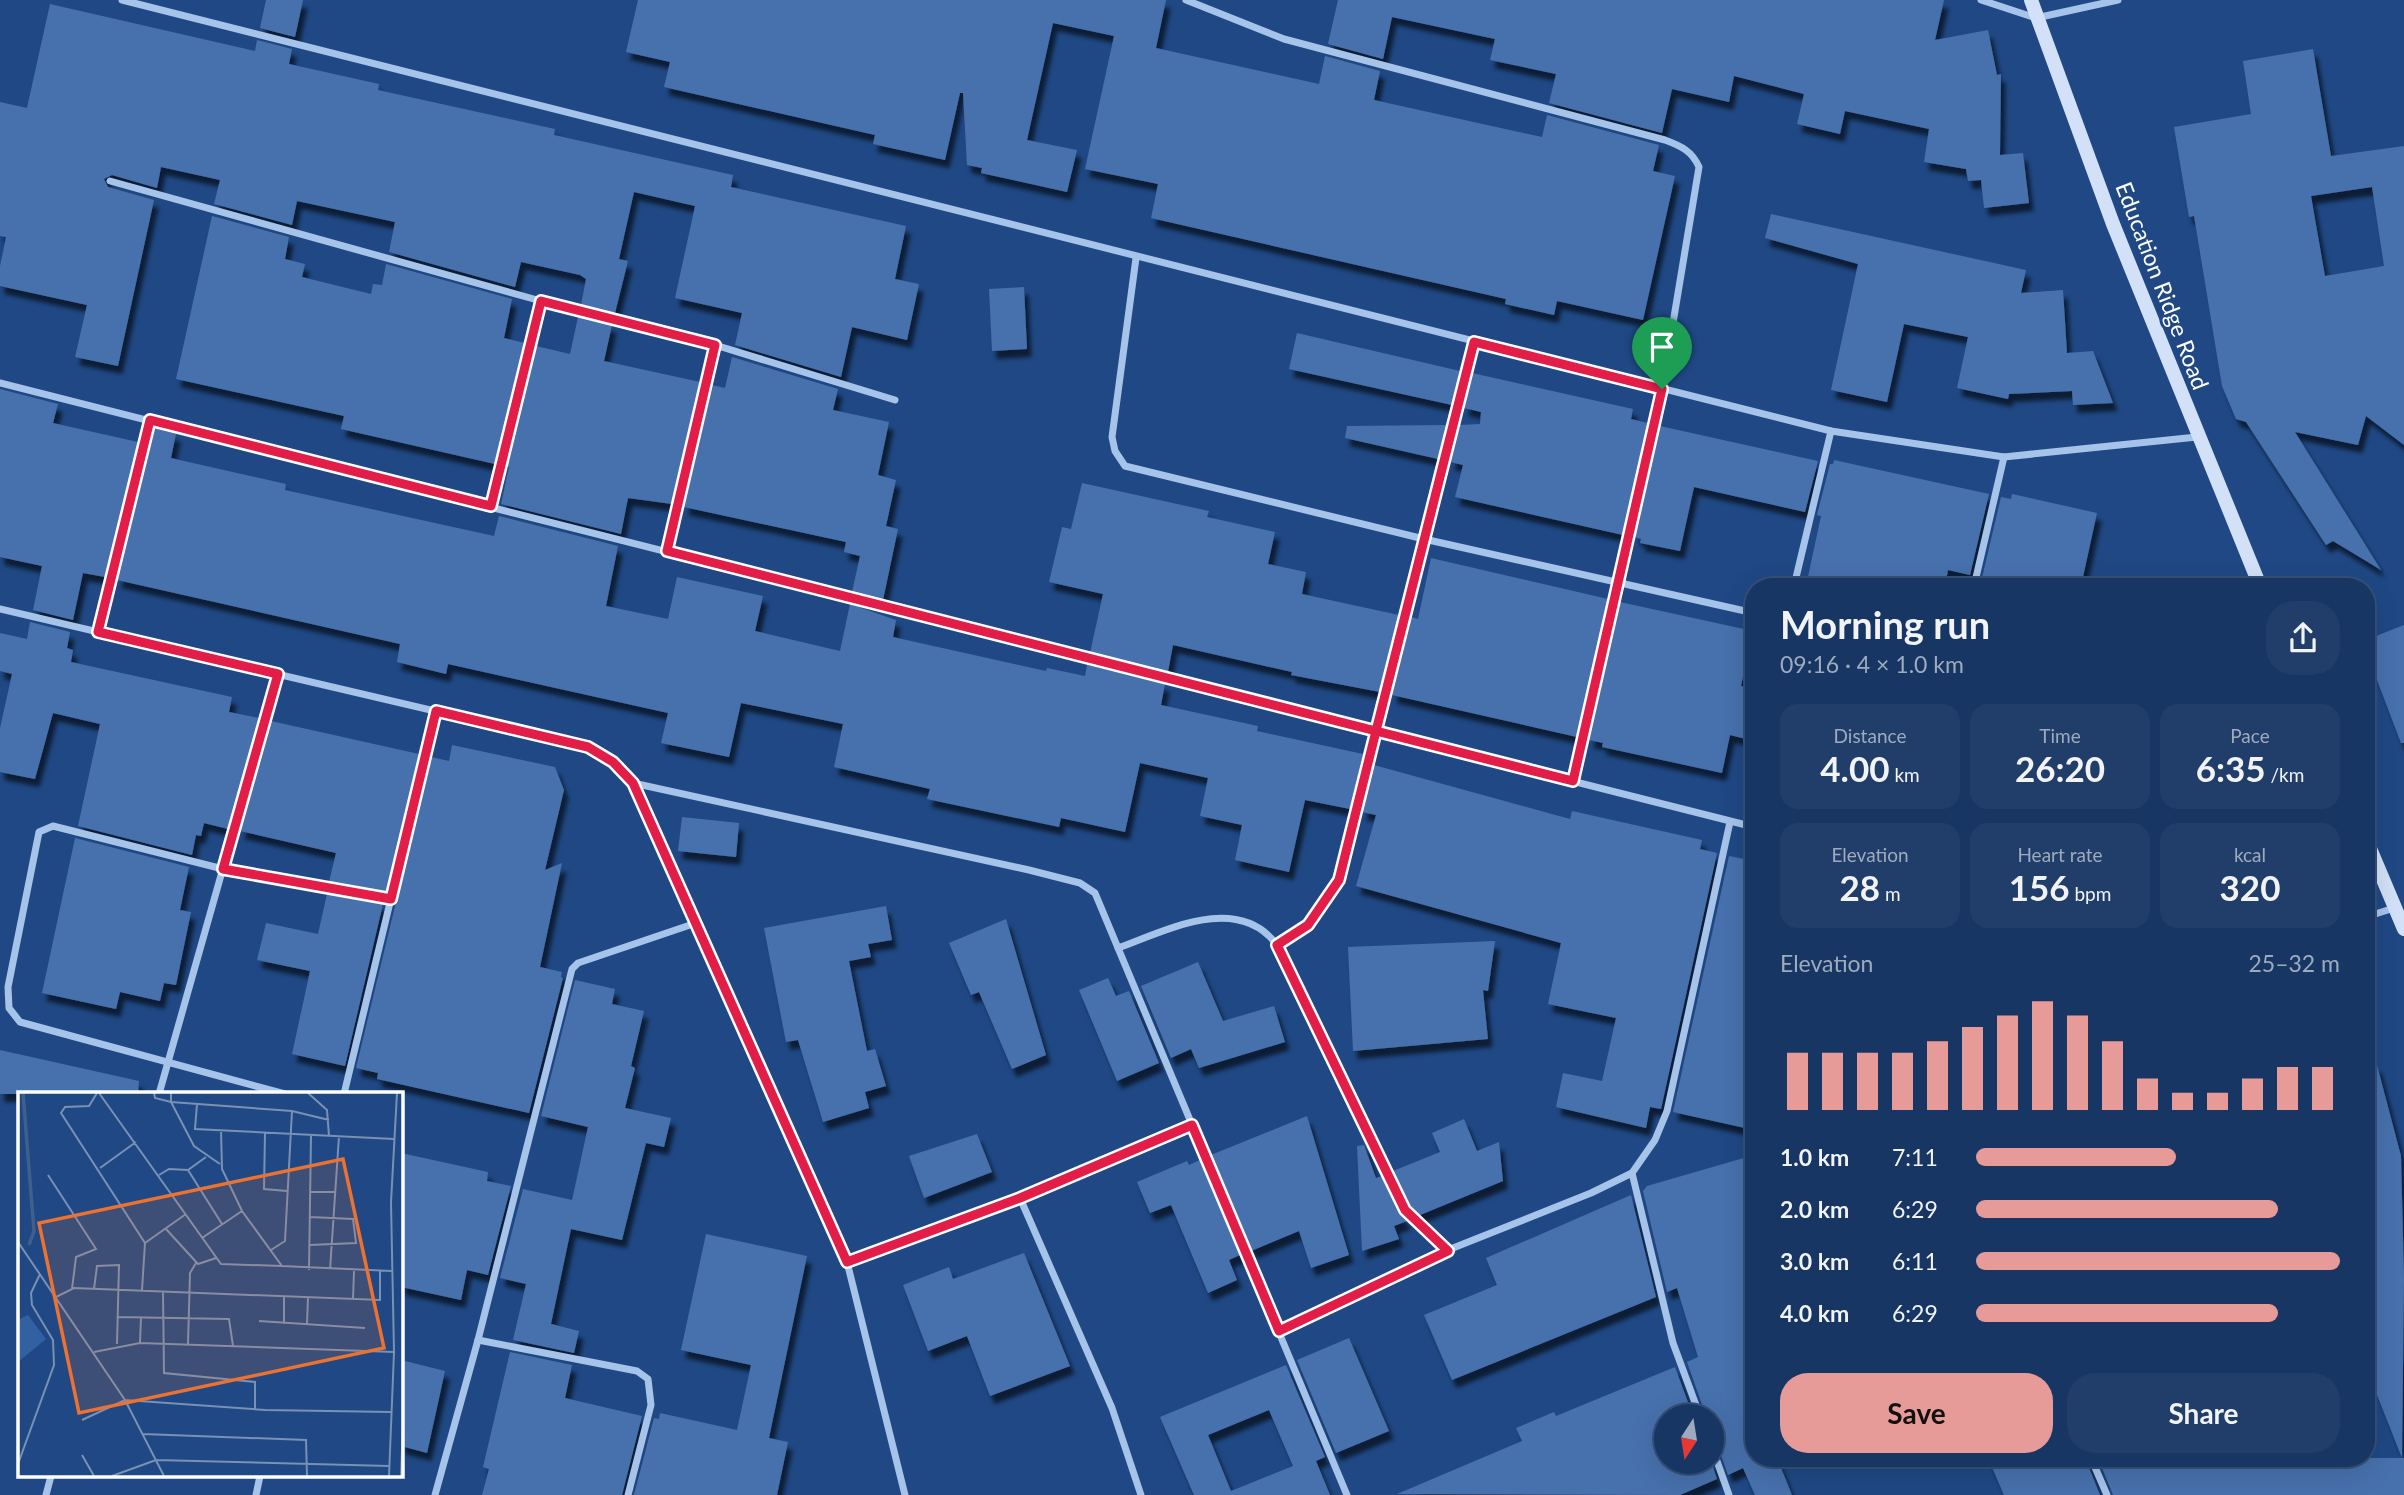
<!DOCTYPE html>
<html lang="en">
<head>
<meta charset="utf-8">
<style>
  :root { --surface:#173663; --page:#203e69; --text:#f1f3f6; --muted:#9eabbe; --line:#365078; --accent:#e69b98 }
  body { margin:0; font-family:Lato,sans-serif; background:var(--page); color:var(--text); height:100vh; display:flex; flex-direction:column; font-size:26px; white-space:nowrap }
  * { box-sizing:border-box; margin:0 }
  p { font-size:23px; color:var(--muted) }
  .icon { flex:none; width:38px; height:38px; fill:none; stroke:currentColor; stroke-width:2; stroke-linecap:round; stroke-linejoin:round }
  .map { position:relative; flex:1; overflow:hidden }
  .panel { position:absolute; left:1745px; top:578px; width:630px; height:889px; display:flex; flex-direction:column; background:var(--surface); border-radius:28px; box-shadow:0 7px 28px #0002,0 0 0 2px var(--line) }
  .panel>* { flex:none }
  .needle { width:46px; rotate:192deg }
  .fabs { position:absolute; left:1654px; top:1404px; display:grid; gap:14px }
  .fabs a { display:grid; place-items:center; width:70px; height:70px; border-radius:50%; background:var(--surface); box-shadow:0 7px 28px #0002,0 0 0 2px var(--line); font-size:35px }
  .pin { position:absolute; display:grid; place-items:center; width:60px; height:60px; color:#fff; margin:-72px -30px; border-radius:50% 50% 50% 0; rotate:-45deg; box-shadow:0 0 7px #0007 }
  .pin .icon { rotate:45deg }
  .round { display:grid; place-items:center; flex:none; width:74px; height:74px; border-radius:28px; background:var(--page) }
  .overview { display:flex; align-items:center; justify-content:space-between; height:119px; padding:0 35px }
  h1 { font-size:38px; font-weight:700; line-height:52px }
  .figures { display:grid; grid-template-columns:repeat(3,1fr); gap:10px; height:119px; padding:7px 35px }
  .figures div { display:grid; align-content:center; border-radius:18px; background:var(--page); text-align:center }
  .figures b { font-size:35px; font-weight:700 }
  .figures small { font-size:19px; font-weight:400 }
  .figures p { font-size:19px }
  .chart { height:196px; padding:14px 35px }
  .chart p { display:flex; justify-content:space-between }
  .chart svg { width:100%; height:126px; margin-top:7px; stroke:var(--accent); stroke-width:6 }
  .cta { display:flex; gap:14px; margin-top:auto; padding:14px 35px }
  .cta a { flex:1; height:80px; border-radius:28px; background:var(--accent); color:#111; font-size:28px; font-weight:700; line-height:80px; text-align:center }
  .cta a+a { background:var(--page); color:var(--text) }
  ul { padding:0 35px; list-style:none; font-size:23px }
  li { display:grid; grid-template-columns:112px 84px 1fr; align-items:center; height:52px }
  li i { height:18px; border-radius:9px; background:var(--accent) }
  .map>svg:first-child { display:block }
  .building { fill:#4771ad; fill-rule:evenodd; filter:url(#shadow) }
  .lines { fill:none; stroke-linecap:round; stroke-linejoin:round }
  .street { stroke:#a6c3ea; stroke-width:7 }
  .secondary { stroke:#d2e1f7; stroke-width:14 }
  .route-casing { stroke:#fff; stroke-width:14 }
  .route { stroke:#e11d48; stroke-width:9 }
  .labels { text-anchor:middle; stroke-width:6; stroke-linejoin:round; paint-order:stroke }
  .street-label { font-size:23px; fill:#fff; stroke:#1f4884 }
  .inset-river { fill:none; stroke:#415f8b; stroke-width:3.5 }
  .inset-road { fill:none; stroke:#7991b5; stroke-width:2 }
  .view { fill:#eb7230; fill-opacity:0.15; stroke:#eb7230; stroke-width:3.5 }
  .inset-edge { fill:none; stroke:#fff; stroke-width:3.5 }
</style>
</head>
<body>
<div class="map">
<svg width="2404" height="1495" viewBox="0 0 2404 1495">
  <defs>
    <filter id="shadow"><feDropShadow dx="4.5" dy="8" stdDeviation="2" flood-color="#0009"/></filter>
  </defs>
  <rect width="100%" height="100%" fill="#1f4884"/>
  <g class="building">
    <path d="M266,0H303L295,37L260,28Z"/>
    <path d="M638,0H1166L1156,48L1319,84L1325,56L1380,71L1374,100L1542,137L1547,115L1659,145L1653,171L1675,176L1643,320L1557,301L1554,315L1505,304L1506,299L1151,218L1158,184L1085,169L1114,36L1053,23L1027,140L1077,150L1067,192L981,173L982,168L967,165L963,93H960L945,160L873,144L875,135L664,87L670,62L626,52Z"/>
    <path d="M1338,0H1944L1935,40L1988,30L1997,75L2001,74L2000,155L2023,153L2029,203L1984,208L1981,180L1968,181L1966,169L1924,162L1929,129L1845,111L1840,134L1797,124L1804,94L1734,76L1729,102L1672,89L1662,133L1549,103L1556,74L1490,60L1495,39L1392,17L1383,59L1328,44Z"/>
    <path d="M50,4L255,51L257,40L292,49L289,64L379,84L378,90L555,129L554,135L733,175L731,187L906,226L895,279L919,284L907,340L852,327L841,377L735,345L742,313L675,298L695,206L634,192L619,259L628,261L615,313L581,305L586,279L580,275L521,262L515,287L389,252L395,222L297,201L292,225L214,204L220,180L161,167L157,188L112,175L104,179L108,187L154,200L118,366L75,357L87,305L0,286V266L6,237L0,236V102L27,108Z"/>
    <path d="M2313,49L2331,156L2404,146V445L2366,416L2358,445L2295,432L2381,570L2333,541L2326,545L2246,422L2236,419L2222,386L2194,216L2189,217L2174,127L2251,114L2243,61ZM2372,187L2384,266L2325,276L2311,196Z"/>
    <path d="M1771,214L2026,270L2021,293L2063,290L2067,353L2093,351L2113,403L2073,405L2072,391L2009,394L2008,399L1957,388L1968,337L1904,324L1887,402L1831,390L1858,264L1765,238Z"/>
    <path d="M212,216L289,237L285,259L305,264L302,277L371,294L373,284L382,285L386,264L512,299L504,338L525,343L495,464L341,429L344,416L176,379Z"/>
    <path d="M1024,287L1027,349L992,351L989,289Z"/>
    <path d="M578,317L612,325L604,361L700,382L672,504L628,498L621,534L501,504L509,467L507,466L536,346L570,354Z"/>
    <path d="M1297,333L1460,371L1452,405L1289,369Z"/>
    <path d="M732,357L838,389L833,410L889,422L878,475L896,480L886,526L898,529L883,600L852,592L860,556L844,552L846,542L684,507L712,385L725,388Z"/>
    <path d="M1472,373L1633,409L1631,419L1648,423L1623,535L1455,497L1463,465L1450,462L1460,425L1480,424L1481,412L1464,408Z"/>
    <path d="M0,389L58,404L53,423L138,442L105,577L83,573L73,620L33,610L42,566L0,557Z"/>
    <path d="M1447,425L1438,459L1345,438L1347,426Z"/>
    <path d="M1660,426L1818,461L1805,512L1694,487L1680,551L1640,543L1641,539L1635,537Z"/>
    <path d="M154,428L176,434L171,458L286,484L285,490L494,536L499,516L618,546L606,606L668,619L677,577L763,596L755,631L840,651L850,604L896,620L893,637L1046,671L1047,668L1085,676L1087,665L1165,684L1161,705L1258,726L1257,731L1363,754L1350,809L1305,800L1289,872L1235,860L1242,825L1200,816L1208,778L1140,763L1125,832L1061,818L1059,827L927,799L930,789L834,767L843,724L741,703L729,757L661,743L668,713L448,664L446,674L397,662L400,644L117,580Z"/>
    <path d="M1834,460L1989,494L1970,575L1948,570L1945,586H1806L1821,516L1817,515L1830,464H1833Z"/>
    <path d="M1082,483L1209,511L1207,517L1275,532L1268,564L1306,572L1302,594L1399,615L1380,692L1291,675L1292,672L1173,645L1168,672L1090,653L1103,594L1049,582L1062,527L1071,529Z"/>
    <path d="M2012,494L2097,513L2081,586H2021L1982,578L2001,497L2011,499Z"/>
    <path d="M1431,558L1608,599L1577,737L1392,695L1411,617L1418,619Z"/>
    <path d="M1620,602L1753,631L1741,686L1754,689V708L1746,739L1730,735L1722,773L1602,747L1603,743L1589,740Z"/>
    <path d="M30,622L70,632L67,648L73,650L71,662L232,697L229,712L259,718L228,829L204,823L201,836L196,835L192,855L78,826L100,724L53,713L35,779L0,772V728L12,674L0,671V633L27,639Z"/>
    <path d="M2404,625V743H2401L2366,651V640Z"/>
    <path d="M271,721L419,754L386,892L329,882L336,853L240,831Z"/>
    <path d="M452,745L555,767L564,790L545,870L562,863L540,967L562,972L561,977L563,978L529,1113L377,1079L378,1073L356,1068L431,757L449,761Z"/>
    <path d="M1374,765L1570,819L1572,811L1702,840L1700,849L1717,853L1661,1109L1650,1107L1646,1128L1556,1107L1563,1073L1602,1081L1616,1018L1548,1004L1561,943L1356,886L1376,815L1362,812Z"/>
    <path d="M682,817L739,823L736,857L678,851Z"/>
    <path d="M75,838L189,867L180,910L191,912L176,985L164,983L160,1001L120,992L116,1009L42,993Z"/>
    <path d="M1729,856L1754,861V971L1744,1014L1754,1016V1130L1673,1112Z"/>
    <path d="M327,894L383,904L345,1066L292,1054L310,971L257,960L266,923L318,934Z"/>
    <path d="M886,906L892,940L868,944L871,957L849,961L867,1051L875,1049L886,1086L865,1092L869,1108L823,1122L798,1040L786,1042L764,928Z"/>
    <path d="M1006,919L1046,1055L1012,1069L979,992L971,995L949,943Z"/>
    <path d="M1495,941L1488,991L1483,990L1488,1039L1353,1051L1348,947Z"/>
    <path d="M1198,962L1223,1021L1274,1006L1285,1042L1199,1068L1191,1049L1171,1058L1141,986Z"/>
    <path d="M1108,978L1116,996L1129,991L1159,1063L1117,1081L1079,990Z"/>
    <path d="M575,980L615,989L612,1004L644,1011L631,1066L635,1068L625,1108L671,1118L664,1147L646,1143L622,1240L571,1229L551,1324L579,1331L574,1353L513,1340L526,1284L500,1278L523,1189L572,1200L588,1127L541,1116Z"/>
    <path d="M0,1050L139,1081L138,1094H0Z"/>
    <path d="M2377,1065L2401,1156L2404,1277L2402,1458L2366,1367V1281H2370L2369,1201H2366V1066Z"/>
    <path d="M1307,1116L1349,1255L1311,1268L1299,1231L1251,1251L1211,1155Z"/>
    <path d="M1464,1119L1477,1151L1499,1142L1503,1181L1420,1215L1410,1206L1393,1171L1440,1152L1432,1133Z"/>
    <path d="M977,1134L992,1172L924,1198L909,1156Z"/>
    <path d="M1364,1145L1376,1178L1382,1176L1399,1213L1407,1221L1394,1226L1399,1239L1362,1251L1357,1146Z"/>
    <path d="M401,1153L488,1172L487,1181L511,1186L488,1275L467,1270L461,1300L401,1287Z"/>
    <path d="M1754,1155V1458H1777L1792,1495H1755L1743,1468L1728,1475L1717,1444L1712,1441V1416H1706L1687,1362L1698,1357L1677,1288L1667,1292L1643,1191L1647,1186Z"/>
    <path d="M1200,1160L1240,1255L1229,1260L1237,1280L1208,1293L1171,1205L1150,1213L1137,1182L1187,1161L1189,1165Z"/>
    <path d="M1631,1195L1656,1297L1452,1380L1424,1315L1497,1285L1486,1258Z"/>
    <path d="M706,1234L807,1256L769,1438L788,1442L777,1495H634L654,1418L659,1419L660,1413L737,1430L751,1365L681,1350Z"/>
    <path d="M1024,1253L1070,1366L990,1396L967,1336L928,1351L903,1285L949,1267L953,1279Z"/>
    <path d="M1349,1338L1389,1431L1336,1453L1297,1360Z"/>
    <path d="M510,1352L572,1365L565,1398L642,1416L622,1495H482L489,1469L483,1467Z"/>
    <path d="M401,1360L445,1371L427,1453L401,1446Z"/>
    <path d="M1286,1365L1325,1457L1316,1461L1330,1495H1194L1160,1417ZM1269,1410L1293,1466L1231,1491L1208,1435Z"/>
    <path d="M1675,1367L1693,1416H1666V1461H1711L1717,1479L1680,1495L1397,1494L1522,1441L1516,1428L1554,1412L1556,1416Z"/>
    <path d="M1988,1458H2085L2100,1495H2004Z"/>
    <path d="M2098,1458H2404V1495H2113Z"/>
  </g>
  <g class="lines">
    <g class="street">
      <path d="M122,0L1831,431L2004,457L2197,437"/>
      <path d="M1186,0L1284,39L1665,140C1681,146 1692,151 1699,167L1662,389L1573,781"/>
      <path d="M1981,0L2036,18L2118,0"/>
      <path d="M110,181L541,301L715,345L895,400"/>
      <path d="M1136,258L1112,437L1115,451L1125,466L1424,539L1754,613"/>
      <path d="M0,383L1754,827"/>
      <path d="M491,506L541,301"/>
      <path d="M667,551L715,345"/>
      <path d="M1794,586L1831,431"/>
      <path d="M1974,586L2004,457"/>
      <path d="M0,609L588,747L613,762L633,783L847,1262L905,1495"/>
      <path d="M98,632L150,420"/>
      <path d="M633,783L1029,870L1080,883L1095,893L1347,1495"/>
      <path d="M2366,917L2394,908"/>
      <path d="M1277,945L1308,925L1339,880L1474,342"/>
      <path d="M1118,948C1167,930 1238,893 1277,945L1405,1210L1448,1250"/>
      <path d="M159,1094L278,674"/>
      <path d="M285,1094L20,1022L9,1008L8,987L39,832L53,826L223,869L391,899"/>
      <path d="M344,1094L436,711"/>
      <path d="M1632,1173L1673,1343L1700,1416"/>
      <path d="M1020,1198L1112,1408L1141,1495"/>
      <path d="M847,1262L1020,1198L1192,1125"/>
      <path d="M1279,1331L1448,1250L1591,1193L1632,1173L1655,1140L1667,1111L1730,822"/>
      <path d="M478,1340L637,1371L648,1379L651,1405L628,1495"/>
      <path d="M1712,1447L1729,1495"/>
      <path d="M2091,1458L2107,1495"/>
      <path d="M46,1495L51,1476"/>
      <path d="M256,1495L260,1476"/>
      <path d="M435,1495L478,1340L572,969L578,963L696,923"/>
    </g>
    <g class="secondary">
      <path d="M2031,0L2113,224L2260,586"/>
      <path d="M2366,839L2404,929"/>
    </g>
  </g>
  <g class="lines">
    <g class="route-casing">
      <path id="route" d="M1662,389L1474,342L1376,731L667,551L715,345L541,301L491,506L150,420L98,632L278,674L223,869L391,899L436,711L588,747L613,762L633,783L847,1262L1020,1198L1192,1125L1279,1331L1448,1251L1405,1210L1277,945L1308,925L1339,880L1376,731L1573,781L1662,389"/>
    </g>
    <use href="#route" class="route"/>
  </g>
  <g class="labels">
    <g class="street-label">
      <text transform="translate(2162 286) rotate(69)" y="8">Education Ridge Road</text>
    </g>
  </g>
  <g transform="translate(18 1092)">
    <rect width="385" height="385" fill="#1f4884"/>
    <path d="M10,223L28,247L0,270V228Z" fill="#3261a2"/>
    <path class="inset-river" d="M5,1L16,139L11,153"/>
    <path class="inset-road" d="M79,1L71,14L47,15L43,21L127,151M81,1L203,172L264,174M136,1L137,6L153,10L274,19L311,28M153,1V10L176,54L202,72M290,1L309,18L311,44M179,12L177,37L376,47M203,38L204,77L224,119L264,174L374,179M247,40L246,97L269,99M82,76L118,50M170,78L204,132M30,83L78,157L58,165L54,197M141,83L151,77L170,78L188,65M293,100H317M148,137L180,172L198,166M184,146L224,119M0,150L107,308L146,384M292,153L338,151L335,127L292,125M253,158L267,149L274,19M291,178L293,43M312,178L321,44M76,197L79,174L101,173L99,252M124,198L127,151L168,122M145,199L146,281L237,290V318M38,205L56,196L362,208V179M335,207L336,179M100,225L211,227L215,254M241,229L347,236M266,232V204M289,232L290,205M122,251L123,225M170,252L172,181L178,171M76,260L122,251L376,260M64,328L107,308L247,318L373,320M125,342L288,348L289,384M64,363L76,384M0,372L36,273L35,248L14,213L13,201L22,182M94,384L138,368L371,374M371,384L376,260L373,110L379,1M383,384L385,331"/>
    <path class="view" d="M325,67L366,256L61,321L21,131Z"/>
    <rect width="385" height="385" class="inset-edge"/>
  </g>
</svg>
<div class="fabs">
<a><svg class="needle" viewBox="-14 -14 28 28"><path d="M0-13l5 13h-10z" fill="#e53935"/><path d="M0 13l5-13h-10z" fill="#9eabbe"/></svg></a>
</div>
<div class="pin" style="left:1662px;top:389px;background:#1e9e55"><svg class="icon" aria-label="arrive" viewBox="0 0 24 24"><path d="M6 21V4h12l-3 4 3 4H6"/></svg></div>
<section class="panel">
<div class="overview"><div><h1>Morning run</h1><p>09:16 · 4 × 1.0 km</p></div><a class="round"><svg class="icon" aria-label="share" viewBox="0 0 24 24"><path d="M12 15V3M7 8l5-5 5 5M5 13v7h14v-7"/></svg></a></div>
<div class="figures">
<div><p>Distance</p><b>4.00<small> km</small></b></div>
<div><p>Time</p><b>26:20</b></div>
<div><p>Pace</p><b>6:35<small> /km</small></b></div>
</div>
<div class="figures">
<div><p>Elevation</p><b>28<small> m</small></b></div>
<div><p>Heart rate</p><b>156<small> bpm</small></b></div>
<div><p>kcal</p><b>320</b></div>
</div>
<div class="chart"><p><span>Elevation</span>25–32 m</p>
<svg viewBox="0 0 160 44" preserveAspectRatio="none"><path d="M5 44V24M15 44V24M25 44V24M35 44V24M45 44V20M55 44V15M65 44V11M75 44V6M85 44V11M95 44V20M105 44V33M115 44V38M125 44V38M135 44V33M145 44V29M155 44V29"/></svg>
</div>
<ul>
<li><b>1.0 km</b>7:11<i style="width:55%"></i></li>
<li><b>2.0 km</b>6:29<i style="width:83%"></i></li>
<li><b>3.0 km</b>6:11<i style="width:100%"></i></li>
<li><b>4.0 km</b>6:29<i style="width:83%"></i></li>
</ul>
<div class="cta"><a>Save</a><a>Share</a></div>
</section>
</div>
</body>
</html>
